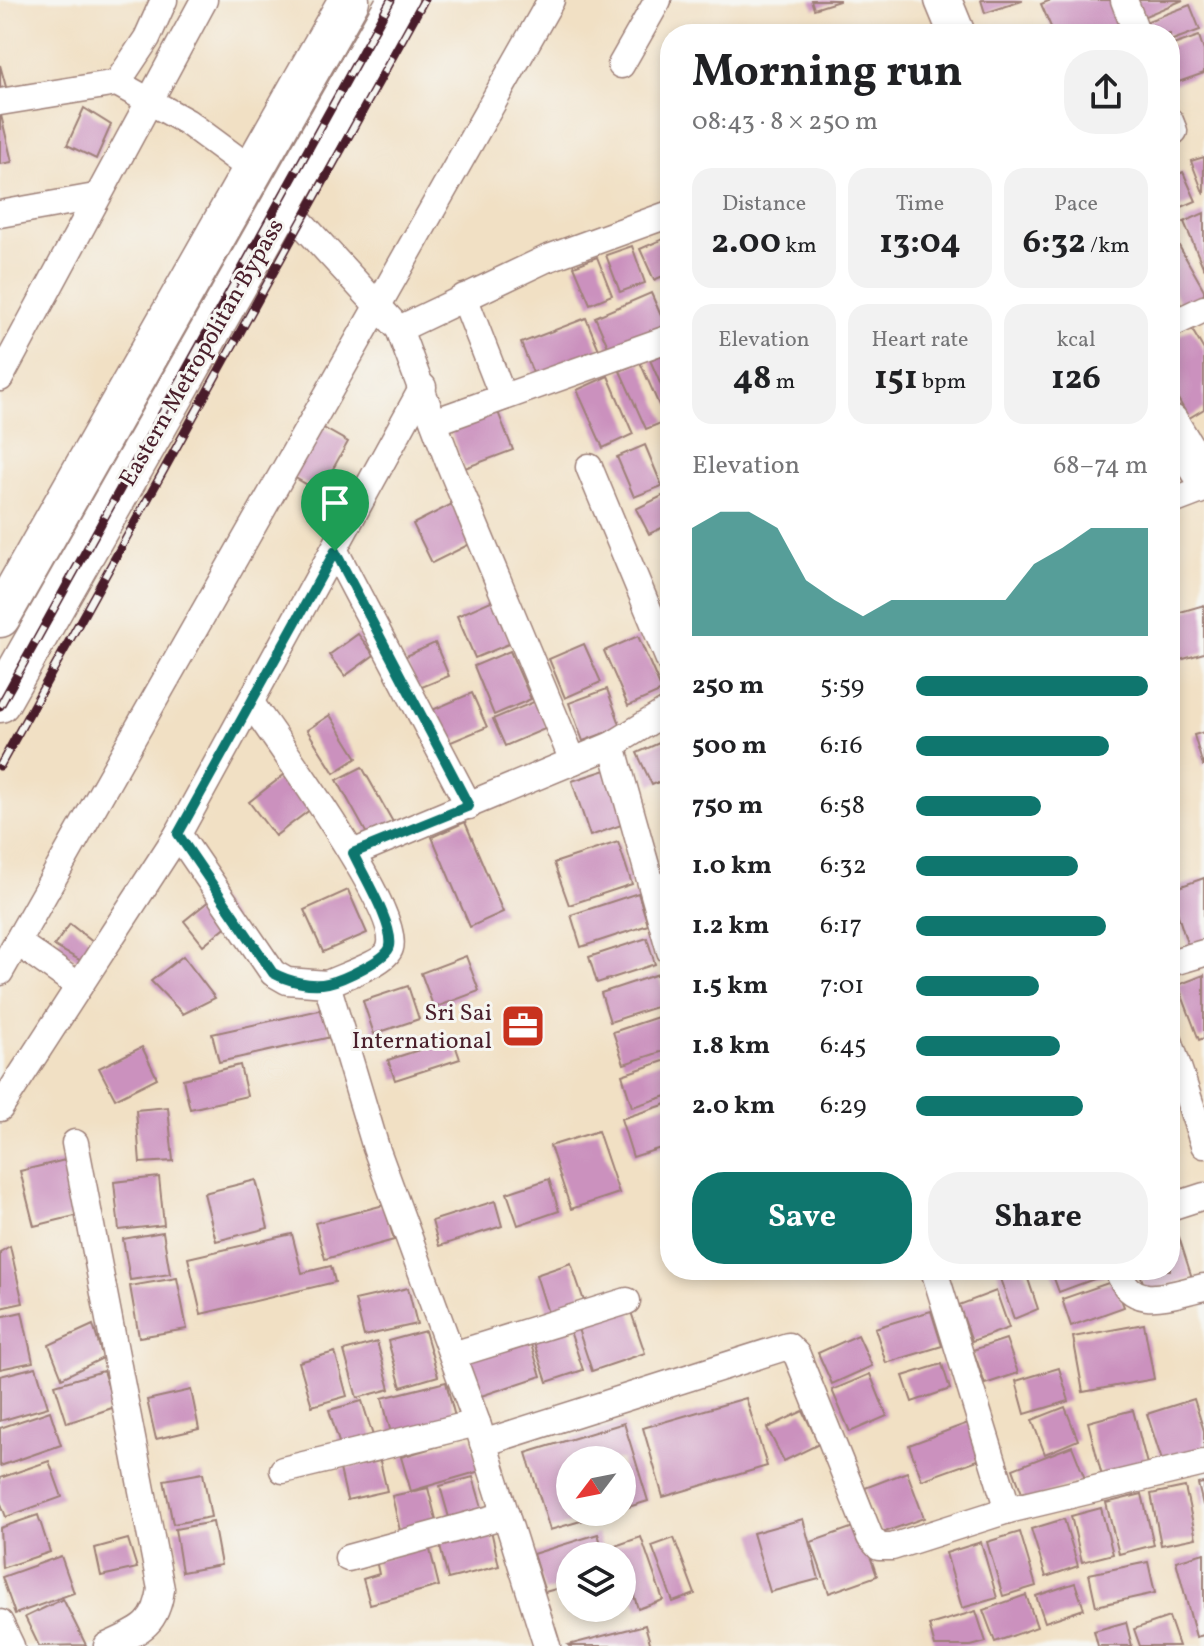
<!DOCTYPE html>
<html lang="en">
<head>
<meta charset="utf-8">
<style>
  :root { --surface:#fff; --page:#f2f2f2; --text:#202124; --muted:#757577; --accent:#0f766e }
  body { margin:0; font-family:Vollkorn,serif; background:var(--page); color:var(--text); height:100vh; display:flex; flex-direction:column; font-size:30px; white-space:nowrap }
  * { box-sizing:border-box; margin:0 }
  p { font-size:26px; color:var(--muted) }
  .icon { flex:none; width:44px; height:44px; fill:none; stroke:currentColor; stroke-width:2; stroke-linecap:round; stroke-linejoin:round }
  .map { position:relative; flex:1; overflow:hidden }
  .drawer { position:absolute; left:660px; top:24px; width:520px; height:1256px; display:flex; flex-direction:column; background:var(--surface); border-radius:32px; box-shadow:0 4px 12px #0003 }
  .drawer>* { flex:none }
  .needle { width:52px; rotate:238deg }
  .buttons { position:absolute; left:556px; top:1446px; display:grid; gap:16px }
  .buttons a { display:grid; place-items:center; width:80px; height:80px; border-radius:50%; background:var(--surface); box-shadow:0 4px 12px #0003; font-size:40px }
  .pin { position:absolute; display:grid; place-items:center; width:68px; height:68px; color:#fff; margin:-82px -34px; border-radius:50% 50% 50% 0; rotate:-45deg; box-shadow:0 0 8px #0007 }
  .pin .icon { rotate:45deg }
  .round { display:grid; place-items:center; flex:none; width:84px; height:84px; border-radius:32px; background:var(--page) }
  .overview { display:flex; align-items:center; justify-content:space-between; height:136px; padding:0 32px }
  h1 { font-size:44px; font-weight:700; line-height:60px }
  .stats { display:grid; grid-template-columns:repeat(3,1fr); gap:12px; height:136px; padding:8px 32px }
  .stats div { display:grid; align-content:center; border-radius:20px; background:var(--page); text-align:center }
  .stats b { font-size:34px; font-weight:700 }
  .stats small { font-size:22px; font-weight:400 }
  .stats p { font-size:22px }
  .chart { height:224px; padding:16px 32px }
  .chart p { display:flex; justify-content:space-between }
  .chart svg { width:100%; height:144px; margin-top:8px; fill:var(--accent); opacity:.7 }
  .primary-button { display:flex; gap:16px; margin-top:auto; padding:16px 32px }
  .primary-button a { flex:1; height:92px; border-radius:32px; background:var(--accent); color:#fff; font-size:32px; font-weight:700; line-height:92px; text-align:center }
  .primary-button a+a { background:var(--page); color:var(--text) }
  ul { padding:0 32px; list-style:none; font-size:26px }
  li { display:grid; grid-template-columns:128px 96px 1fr; align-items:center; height:60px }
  li i { height:20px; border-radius:10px; background:var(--accent) }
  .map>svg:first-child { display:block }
  .building { fill:#cb91be }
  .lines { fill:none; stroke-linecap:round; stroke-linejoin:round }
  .street-casing { stroke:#9e8078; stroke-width:29 }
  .secondary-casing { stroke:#9e8078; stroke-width:39 }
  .primary-casing { stroke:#9e8078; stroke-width:43 }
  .street { stroke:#fff; stroke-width:26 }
  .secondary { stroke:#fff; stroke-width:36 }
  .primary { stroke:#fff; stroke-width:40 }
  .rail-casing { stroke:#4a1f2b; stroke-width:9 }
  .rail { stroke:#f6f6f2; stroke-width:6; stroke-dasharray:18; stroke-linecap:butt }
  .route-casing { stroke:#fff; stroke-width:16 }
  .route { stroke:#0f766e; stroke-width:10 }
  .labels { text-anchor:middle; stroke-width:6; stroke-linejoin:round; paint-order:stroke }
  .street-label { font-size:24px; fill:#4a1f2b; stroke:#f6f6f2 }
  .poi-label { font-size:24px; fill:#4a1f2b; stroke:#f6f6f2; text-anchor:end }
</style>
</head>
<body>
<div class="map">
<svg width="1204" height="1646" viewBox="0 0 1204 1646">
  <rect width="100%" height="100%" fill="#f6f6f2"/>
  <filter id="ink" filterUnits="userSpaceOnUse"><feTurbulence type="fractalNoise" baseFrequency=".0125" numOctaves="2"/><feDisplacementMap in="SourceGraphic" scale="16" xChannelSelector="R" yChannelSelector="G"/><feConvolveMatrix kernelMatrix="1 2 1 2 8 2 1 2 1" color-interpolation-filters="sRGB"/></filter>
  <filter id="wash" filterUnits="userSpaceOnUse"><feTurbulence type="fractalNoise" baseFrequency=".006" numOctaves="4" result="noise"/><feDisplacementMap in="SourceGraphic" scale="32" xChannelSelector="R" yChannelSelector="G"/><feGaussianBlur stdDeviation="1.8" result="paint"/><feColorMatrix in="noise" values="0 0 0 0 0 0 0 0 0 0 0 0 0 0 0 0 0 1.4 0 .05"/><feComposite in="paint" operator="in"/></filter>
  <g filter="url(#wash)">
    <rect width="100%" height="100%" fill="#f1e0c4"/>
    <g id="blocks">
      <g class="building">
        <path d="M811,0H839V1L814,9Z"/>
        <path d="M981,0H1022V1L985,13Z"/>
        <path d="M1051,0H1112L1122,23L1095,34H1054L1041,4Z"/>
        <path d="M1136,0H1183L1143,17Z"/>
        <path d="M1190,5L1200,30L1170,41V34H1150L1145,22Z"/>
        <path d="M1199,36L1204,51V73L1170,85V46Z"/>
        <path d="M0,65L6,87L0,88Z"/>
        <path d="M84,108L111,125L96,159L67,145Z"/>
        <path d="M0,111L12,162L0,164Z"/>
        <path d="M1204,157V195L1191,161Z"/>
        <path d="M1183,172L1196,201L1170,212V178Z"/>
        <path d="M1204,213V269L1184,222Z"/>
        <path d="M1170,230L1204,290V295L1182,307L1170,286Z"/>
        <path d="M670,236V273L654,280L640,249Z"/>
        <path d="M632,246L645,283L620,292L606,255Z"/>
        <path d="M597,257L612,295L590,304L574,266Z"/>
        <path d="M670,290V310L663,293Z"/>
        <path d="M651,293L666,327L610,351L595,317Z"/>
        <path d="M586,318L600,352L535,378L521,343Z"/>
        <path d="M1191,328L1204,350V409L1189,418L1170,385V340Z"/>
        <path d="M670,351V406L650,360Z"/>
        <path d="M640,362L666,421L646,429L620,371Z"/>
        <path d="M608,376L633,434L603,448L577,390Z"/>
        <path d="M498,412L513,450L465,468L450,430Z"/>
        <path d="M320,426L348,442L320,492L292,476Z"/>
        <path d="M645,445L662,486L634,497L617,457Z"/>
        <path d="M670,492V524L649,534L636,509Z"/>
        <path d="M452,504L472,543L432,563L413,524Z"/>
        <path d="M670,539V558L663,542Z"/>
        <path d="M493,600L511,643L475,658L457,616Z"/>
        <path d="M1204,605V653L1170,663V615Z"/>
        <path d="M358,634L374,655L345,676L329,655Z"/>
        <path d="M638,636L662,691L628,706L604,651Z"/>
        <path d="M435,643L449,676L417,689L404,657Z"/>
        <path d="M584,644L601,682L565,698L549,659Z"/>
        <path d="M510,651L531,699L494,715L474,666Z"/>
        <path d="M607,689L621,727L583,741L569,703Z"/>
        <path d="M472,693L487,727L444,745L430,711Z"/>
        <path d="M536,701L547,728L505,746L493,719Z"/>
        <path d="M330,715L357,758L334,773L307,730Z"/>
        <path d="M1204,732V766H1203L1194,735Z"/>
        <path d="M670,738V777L652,785L637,753Z"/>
        <path d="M362,767L393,822L368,836L337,780Z"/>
        <path d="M612,768L630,822L590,836L572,781Z"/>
        <path d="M289,771L315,806L275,836L249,802Z"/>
        <path d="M465,822L503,912L470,927L432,837Z"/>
        <path d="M618,842L632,884L569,905L554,863Z"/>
        <path d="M1204,878V951L1191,956L1170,890Z"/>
        <path d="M348,890L367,933L323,952L304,910Z"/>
        <path d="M638,893L648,925L581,947L571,915Z"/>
        <path d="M215,896L234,920L203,945L184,921Z"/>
        <path d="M70,924L94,943L83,962L54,946Z"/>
        <path d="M647,938L655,964L597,983L589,957Z"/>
        <path d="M183,956L215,998L183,1014L151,981Z"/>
        <path d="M466,956L479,991L434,1008L421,973Z"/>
        <path d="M658,974L668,1003L610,1022L601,993Z"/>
        <path d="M1204,975V1038L1199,1040L1178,985Z"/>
        <path d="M408,986L419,1019L374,1034L363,1001Z"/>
        <path d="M324,1009L331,1037L219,1062L212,1034Z"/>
        <path d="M670,1013V1049L624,1064L613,1032Z"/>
        <path d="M453,1039L460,1059L395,1080L388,1060Z"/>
        <path d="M142,1047L157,1078L115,1099L99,1068Z"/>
        <path d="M670,1059V1095L632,1107L622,1075Z"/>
        <path d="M240,1065L247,1096L190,1109L183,1079Z"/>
        <path d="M670,1103V1145L633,1157L621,1119Z"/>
        <path d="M168,1107L173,1161L140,1163L136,1110Z"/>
        <path d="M598,1131L619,1193L571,1209L550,1146Z"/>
        <path d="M65,1160L79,1215L34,1226L20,1171Z"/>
        <path d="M159,1177L164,1225L119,1230L114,1182Z"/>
        <path d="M549,1179L559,1211L518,1225L507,1193Z"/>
        <path d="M256,1180L268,1228L216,1241L204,1193Z"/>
        <path d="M495,1201L502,1226L439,1246L432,1221Z"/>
        <path d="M384,1205L394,1240L325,1259L315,1223Z"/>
        <path d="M163,1232L170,1274L130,1280L123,1239Z"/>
        <path d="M292,1234L302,1273L331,1266L335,1282L201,1314L188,1258Z"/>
        <path d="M1179,1237L1192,1278L1146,1292L1139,1270H1170V1240Z"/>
        <path d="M10,1246L23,1303L0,1308V1252Z"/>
        <path d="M571,1263L584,1301L548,1313L536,1275Z"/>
        <path d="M997,1270H1025L1038,1309L1014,1319Z"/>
        <path d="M1051,1270H1103L1105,1275L1059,1292Z"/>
        <path d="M177,1278L187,1329L139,1337L130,1286Z"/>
        <path d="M1114,1281L1124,1307L1071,1326L1062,1299Z"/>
        <path d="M408,1288L417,1324L364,1336L355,1300Z"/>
        <path d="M996,1291L1009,1328L972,1341L959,1305Z"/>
        <path d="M629,1306L645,1353L592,1371L576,1323Z"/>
        <path d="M931,1311L942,1346L886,1363L875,1328Z"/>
        <path d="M22,1312L33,1362L0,1369V1317Z"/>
        <path d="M1144,1324L1154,1379L1083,1392L1073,1337Z"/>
        <path d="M93,1325L103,1358L62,1378L49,1345Z"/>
        <path d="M568,1325L583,1370L547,1382L532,1337Z"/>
        <path d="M425,1331L438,1376L401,1387L388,1341Z"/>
        <path d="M528,1335L541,1376L475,1398L461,1357Z"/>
        <path d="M858,1335L872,1366L832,1384L818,1353Z"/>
        <path d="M1006,1339L1018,1373L985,1384L973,1350Z"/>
        <path d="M377,1342L390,1389L357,1398L344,1351Z"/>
        <path d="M335,1352L347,1396L312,1406L299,1362Z"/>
        <path d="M942,1364L950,1389L912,1402L903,1376Z"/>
        <path d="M36,1367L48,1407L0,1421V1376Z"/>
        <path d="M1059,1368L1069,1401L1025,1414L1016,1381Z"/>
        <path d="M103,1371L115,1407L67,1423L55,1385Z"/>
        <path d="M870,1374L887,1416L850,1432L832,1390Z"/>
        <path d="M446,1382L456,1421L392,1437L382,1398Z"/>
        <path d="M191,1390L199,1429L156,1439L147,1400Z"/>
        <path d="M746,1398L767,1466L663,1497L643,1428Z"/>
        <path d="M1194,1399L1204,1431V1454L1164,1467L1147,1414Z"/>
        <path d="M362,1401L375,1442L342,1452L329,1410Z"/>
        <path d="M1065,1407L1078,1440L1045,1454L1032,1420Z"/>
        <path d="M1133,1410L1148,1468L1103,1480L1088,1422Z"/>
        <path d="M50,1411L61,1445L0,1466V1428Z"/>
        <path d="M803,1411L819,1444L784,1461L767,1428Z"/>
        <path d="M976,1420L989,1456L922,1480L909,1445Z"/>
        <path d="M624,1423L648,1501L622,1509V1460H570V1512L608,1513L550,1530L526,1453Z"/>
        <path d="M470,1437L480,1471L411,1491L401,1457Z"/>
        <path d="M1072,1446L1085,1479L1025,1501L1013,1469Z"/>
        <path d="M49,1461L62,1497L6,1517L0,1501V1478Z"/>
        <path d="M380,1461L387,1491L347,1500L340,1469Z"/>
        <path d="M907,1472L924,1518L882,1533L865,1488Z"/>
        <path d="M203,1473L211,1517L173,1524L164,1480Z"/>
        <path d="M473,1477L483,1511L450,1521L440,1486Z"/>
        <path d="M1204,1483V1505H1203L1198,1484Z"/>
        <path d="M1185,1487L1196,1538L1161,1545L1151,1494Z"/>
        <path d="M428,1488L438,1527L401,1535L392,1496Z"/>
        <path d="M1142,1494L1154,1545L1119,1554L1106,1503Z"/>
        <path d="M1101,1508L1113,1554L1082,1562L1071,1516Z"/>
        <path d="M38,1515L50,1552L2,1568L0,1528Z"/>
        <path d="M803,1519L819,1579L770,1592L753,1533Z"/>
        <path d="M1064,1519L1078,1566L1046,1577L1031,1529Z"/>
        <path d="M213,1522L221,1565L182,1572L175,1529Z"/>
        <path d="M859,1525L877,1576L829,1593L811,1542Z"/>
        <path d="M491,1530L499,1566L448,1579L439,1542Z"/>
        <path d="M1020,1532L1036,1586L1003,1596L987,1542Z"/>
        <path d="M598,1534L605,1556H570V1585L545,1592L533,1554Z"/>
        <path d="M641,1537L663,1600L638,1609L622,1556L615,1546Z"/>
        <path d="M674,1538L695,1594L673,1602L652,1546Z"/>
        <path d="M128,1539L137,1568L101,1576L95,1548Z"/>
        <path d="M981,1542L997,1598L962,1608L946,1553Z"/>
        <path d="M429,1546L439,1586L370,1604L363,1579L379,1574L376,1560Z"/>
        <path d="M1204,1553V1635L1196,1637L1176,1561Z"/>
        <path d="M61,1556L74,1593L15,1614L2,1577Z"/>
        <path d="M1148,1562L1155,1593L1096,1606L1089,1574Z"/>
        <path d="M1075,1583L1084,1609L1045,1622L1036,1596Z"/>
        <path d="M1026,1595L1037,1627L995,1642L983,1610Z"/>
        <path d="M63,1599L86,1645L39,1646L25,1617Z"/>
        <path d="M976,1611L986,1642L971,1646H935L929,1625Z"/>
        <path d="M1169,1617L1179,1646H1140L1134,1629Z"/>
        <path d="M1126,1622L1132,1646H1098L1094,1631Z"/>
        <path d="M645,1625L651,1646H569L568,1645Z"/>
      </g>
    </g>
  </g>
  <g filter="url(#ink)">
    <use href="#blocks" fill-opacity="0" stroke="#9e8078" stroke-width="2"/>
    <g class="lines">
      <g class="street-casing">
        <g id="street">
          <path d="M1124,0L1137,34"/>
          <path d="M621,65L658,0"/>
          <path d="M117,83L147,38L164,0"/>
          <path d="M0,102L117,83L187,122L252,170"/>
          <path d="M1170,121L1174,131"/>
          <path d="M285,205L399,329L449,463L573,761"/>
          <path d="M0,214L95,197"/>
          <path d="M464,297L503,397"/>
          <path d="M1170,325L1204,309"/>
          <path d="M399,329L546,259L670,214"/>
          <path d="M0,378L204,0"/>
          <path d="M434,422L670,338"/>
          <path d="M589,467L670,662"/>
          <path d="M1170,502L1204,489"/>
          <path d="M335,551L469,806"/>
          <path d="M251,703C276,740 402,911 390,948C386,963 341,977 327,984"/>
          <path d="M612,745L670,951"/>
          <path d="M178,834L273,973L287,981L327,984L376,1148L477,1423L547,1646"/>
          <path d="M353,853L612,745L670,709"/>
          <path d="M17,942L79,986"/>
          <path d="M1170,963L1204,953"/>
          <path d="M0,972L551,0"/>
          <path d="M1170,1043L1204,1145"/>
          <path d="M0,1108L178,834L423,387"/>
          <path d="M75,1143L161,1589C156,1627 139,1631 107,1646"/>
          <path d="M1170,1207L1204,1196"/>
          <path d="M934,1270L1008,1510"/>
          <path d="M1118,1270C1132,1313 1170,1294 1204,1287"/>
          <path d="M453,1355L627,1301"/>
          <path d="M483,1443L788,1346L797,1355L870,1537L879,1547H892L1008,1510L1204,1463"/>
          <path d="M283,1470L477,1423"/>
          <path d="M348,1558L506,1515"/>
          <path d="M0,1623L11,1646"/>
        </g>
      </g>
      <g class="secondary-casing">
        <g id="secondary">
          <path d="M943,0L957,34"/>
          <path d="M1170,422L1204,478"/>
        </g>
      </g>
      <g class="primary-casing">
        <g id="primary">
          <path d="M0,617L349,0"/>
          <path d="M0,702L398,0"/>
        </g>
      </g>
      <use href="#street" class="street"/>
      <use href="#secondary" class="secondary"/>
      <use href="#primary" class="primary"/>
      <g class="rail-casing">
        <g id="rail">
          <path d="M0,706L391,0"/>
          <path d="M0,766L424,0"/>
        </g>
      </g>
      <use href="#rail" class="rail"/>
    </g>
  </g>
  <g class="lines" filter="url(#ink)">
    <g class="route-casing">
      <path id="route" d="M335,551L469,806L353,853C362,873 394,925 390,946C388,959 342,980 328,983C311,987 288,981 273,973L178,834Z"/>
    </g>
    <use href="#route" class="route"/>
  </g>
  <defs>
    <g id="office-square" transform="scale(2.3)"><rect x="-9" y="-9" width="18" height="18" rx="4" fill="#c8321e" stroke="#f6f6f2"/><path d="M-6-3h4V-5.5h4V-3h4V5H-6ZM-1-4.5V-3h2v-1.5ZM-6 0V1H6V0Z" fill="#fff"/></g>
  </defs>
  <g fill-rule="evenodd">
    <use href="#office-square" x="523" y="1026"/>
  </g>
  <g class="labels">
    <g class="street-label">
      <text transform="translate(201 352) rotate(-60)" y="8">Eastern Metropolitan Bypass</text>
    </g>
    <g class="poi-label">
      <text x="492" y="1020">Sri Sai<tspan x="492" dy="28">International</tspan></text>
    </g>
  </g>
</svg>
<div class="buttons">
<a><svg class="needle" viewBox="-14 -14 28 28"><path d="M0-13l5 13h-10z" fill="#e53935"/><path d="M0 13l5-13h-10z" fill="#757577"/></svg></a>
<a><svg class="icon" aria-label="layers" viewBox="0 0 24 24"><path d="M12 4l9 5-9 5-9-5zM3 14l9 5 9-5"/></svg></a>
</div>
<div class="pin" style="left:335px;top:551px;background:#1e9e55"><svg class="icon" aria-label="arrive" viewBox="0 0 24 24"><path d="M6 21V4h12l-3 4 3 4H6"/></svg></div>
<section class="drawer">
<div class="overview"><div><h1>Morning run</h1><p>08:43 · 8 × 250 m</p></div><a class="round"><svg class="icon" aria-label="share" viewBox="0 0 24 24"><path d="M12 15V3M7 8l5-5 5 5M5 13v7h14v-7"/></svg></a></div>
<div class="stats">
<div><p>Distance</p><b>2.00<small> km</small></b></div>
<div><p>Time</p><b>13:04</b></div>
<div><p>Pace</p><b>6:32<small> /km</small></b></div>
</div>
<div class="stats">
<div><p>Elevation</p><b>48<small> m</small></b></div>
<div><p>Heart rate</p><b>151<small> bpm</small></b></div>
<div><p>kcal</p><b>126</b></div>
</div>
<div class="chart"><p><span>Elevation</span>68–74 m</p>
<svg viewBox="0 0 160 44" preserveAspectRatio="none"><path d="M0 44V11L10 6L20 6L30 11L40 27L50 33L60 38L70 33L80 33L90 33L100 33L110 33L120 22L130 17L140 11L150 11L160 11V44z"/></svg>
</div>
<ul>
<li><b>250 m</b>5:59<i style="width:100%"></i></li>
<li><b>500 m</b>6:16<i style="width:83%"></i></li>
<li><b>750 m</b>6:58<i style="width:54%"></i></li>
<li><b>1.0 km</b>6:32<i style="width:70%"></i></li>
<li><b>1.2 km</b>6:17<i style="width:82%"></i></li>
<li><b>1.5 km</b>7:01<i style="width:53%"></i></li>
<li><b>1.8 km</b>6:45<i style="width:62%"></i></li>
<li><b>2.0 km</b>6:29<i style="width:72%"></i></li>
</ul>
<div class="primary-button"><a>Save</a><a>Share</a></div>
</section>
</div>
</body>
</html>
